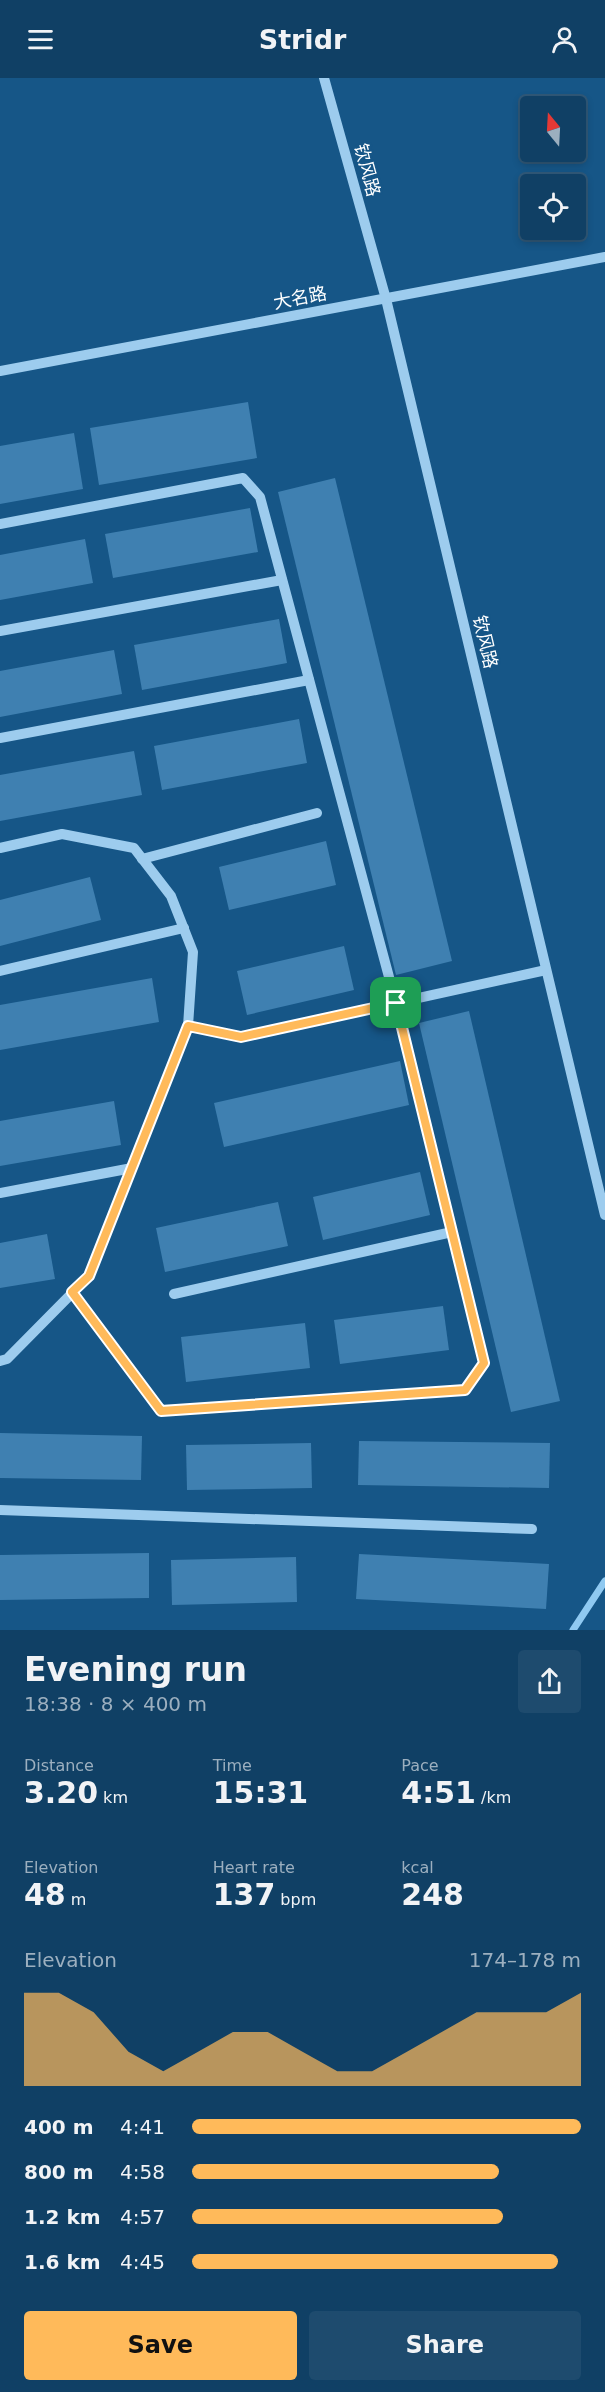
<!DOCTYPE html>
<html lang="en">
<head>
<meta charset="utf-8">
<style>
  :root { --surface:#104065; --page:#1e4b6e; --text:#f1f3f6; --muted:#9cafbf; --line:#305979; --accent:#ffba5a }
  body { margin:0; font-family:"DejaVu Sans","Noto Sans SC",sans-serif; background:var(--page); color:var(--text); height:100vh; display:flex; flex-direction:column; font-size:22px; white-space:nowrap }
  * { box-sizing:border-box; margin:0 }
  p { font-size:20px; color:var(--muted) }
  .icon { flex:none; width:33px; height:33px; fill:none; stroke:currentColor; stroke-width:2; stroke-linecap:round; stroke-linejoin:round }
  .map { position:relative; height:1552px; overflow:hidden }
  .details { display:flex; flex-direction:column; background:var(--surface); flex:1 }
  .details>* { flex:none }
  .needle { width:39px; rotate:342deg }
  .fabs { position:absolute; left:520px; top:18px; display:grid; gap:12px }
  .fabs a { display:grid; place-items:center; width:66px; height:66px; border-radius:6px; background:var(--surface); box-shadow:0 3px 9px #0003,0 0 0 2px var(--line); font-size:30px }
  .pin { position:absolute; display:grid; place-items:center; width:51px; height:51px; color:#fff; margin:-26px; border-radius:12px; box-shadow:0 3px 9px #0006 }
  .round { display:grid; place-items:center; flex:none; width:63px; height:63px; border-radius:6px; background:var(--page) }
  .headline { display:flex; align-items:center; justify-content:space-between; height:102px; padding:0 24px }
  h1 { font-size:33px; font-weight:800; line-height:45px }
  .stats { display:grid; grid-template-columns:repeat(3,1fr); gap:9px; height:102px; padding:6px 24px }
  .stats div { display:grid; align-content:center }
  .stats b { font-size:30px; font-weight:800 }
  .stats small { font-size:16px; font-weight:400 }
  .stats p { font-size:16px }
  .chart { height:168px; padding:12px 24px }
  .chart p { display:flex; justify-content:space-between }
  .chart svg { width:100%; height:108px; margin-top:6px; fill:var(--accent); opacity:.7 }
  .primary-button { display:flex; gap:12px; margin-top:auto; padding:12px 24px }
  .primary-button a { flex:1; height:69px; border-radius:6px; background:var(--accent); color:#111; font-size:24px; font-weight:800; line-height:69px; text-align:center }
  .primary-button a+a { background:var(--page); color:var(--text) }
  ul { padding:0 24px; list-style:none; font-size:20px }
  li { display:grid; grid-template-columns:96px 72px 1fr; align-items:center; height:45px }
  li i { height:15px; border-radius:8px; background:var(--accent) }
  header { display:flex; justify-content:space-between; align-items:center; height:78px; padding:0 24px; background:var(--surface); font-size:27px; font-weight:800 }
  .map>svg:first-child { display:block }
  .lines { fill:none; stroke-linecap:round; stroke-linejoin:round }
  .stream { stroke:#8fc9f1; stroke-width:7 }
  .building { fill:#3f80b1 }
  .minor { stroke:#9dccee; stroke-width:10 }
  .route-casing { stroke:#fff; stroke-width:12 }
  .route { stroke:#ffba5a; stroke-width:8 }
  .labels { text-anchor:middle; stroke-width:5; stroke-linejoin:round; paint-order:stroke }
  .street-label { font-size:18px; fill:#fff; stroke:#165687 }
</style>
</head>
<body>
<header><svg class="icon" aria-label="menu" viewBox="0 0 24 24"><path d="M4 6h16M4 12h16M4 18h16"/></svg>Stridr<svg class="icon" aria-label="person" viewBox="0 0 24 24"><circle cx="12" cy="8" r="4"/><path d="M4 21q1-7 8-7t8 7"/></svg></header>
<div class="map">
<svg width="605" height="1552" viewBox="0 0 605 1552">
  <rect width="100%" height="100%" fill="#165687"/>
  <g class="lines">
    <path class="stream" d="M573,1552L605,1503"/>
  </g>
  <g class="building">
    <path d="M248,324L257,380L99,407L90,350Z"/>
    <path d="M74,355L83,411L0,426V368Z"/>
    <path d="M335,400L452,883L396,897L278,414Z"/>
    <path d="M250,430L258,474L113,500L105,456Z"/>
    <path d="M85,461L93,505L0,522V477Z"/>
    <path d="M279,541L287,585L142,612L134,567Z"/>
    <path d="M114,572L122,616L0,639V593Z"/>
    <path d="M299,641L307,685L162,712L154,668Z"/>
    <path d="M134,673L142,717L0,743V697Z"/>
    <path d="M326,763L336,807L229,832L219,789Z"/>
    <path d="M90,799L101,842L0,868V822Z"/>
    <path d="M344,868L354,912L247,937L237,893Z"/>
    <path d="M152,900L159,944L0,972V927Z"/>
    <path d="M469,933L560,1323L511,1334L419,945Z"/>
    <path d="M400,983L409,1027L224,1069L214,1025Z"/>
    <path d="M114,1023L121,1067L0,1088V1043Z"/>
    <path d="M420,1094L430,1137L323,1162L313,1119Z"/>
    <path d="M278,1124L288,1168L165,1194L156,1150Z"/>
    <path d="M47,1156L55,1201L0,1210V1165Z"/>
    <path d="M443,1228L449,1272L340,1286L334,1242Z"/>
    <path d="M305,1245L310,1290L186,1304L181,1259Z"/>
    <path d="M0,1355L142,1358L141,1402L0,1400Z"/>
    <path d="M359,1363L550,1365L549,1410L358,1407Z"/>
    <path d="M311,1365L312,1410L187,1412L186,1367Z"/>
    <path d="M149,1475V1520L0,1522V1477Z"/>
    <path d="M359,1476L549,1486L546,1531L356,1521Z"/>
    <path d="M296,1479L297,1524L172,1527L171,1482Z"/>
  </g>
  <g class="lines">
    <g class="minor">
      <path d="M324,0L386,221L605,1137"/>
      <path d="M0,293L605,179"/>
      <path d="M0,446L243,400L260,419L396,925L484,1285L465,1312L161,1333L72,1214"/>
      <path d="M0,553L282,502"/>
      <path d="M0,660L309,602"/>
      <path d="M0,770L62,756L134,770L171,818L193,874L188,948L89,1198L7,1281L0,1283"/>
      <path d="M142,781L317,735"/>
      <path d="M0,893L184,850"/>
      <path d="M188,948L241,959L546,892"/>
      <path d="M0,1115L132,1090"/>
      <path d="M174,1216L452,1154"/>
      <path d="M0,1432L532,1451"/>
    </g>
  </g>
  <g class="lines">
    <g class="route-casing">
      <path id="route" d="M396,925L484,1285L465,1312L161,1333L72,1214L89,1198L188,948L241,959Z"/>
    </g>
    <use href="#route" class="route"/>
  </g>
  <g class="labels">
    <g class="street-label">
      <text transform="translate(367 92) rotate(75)" y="6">钦风路</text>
      <text transform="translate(300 220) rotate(-11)" y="6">大名路</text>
      <text transform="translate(485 564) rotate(77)" y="6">钦风路</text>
    </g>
  </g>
</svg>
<div class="fabs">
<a><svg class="needle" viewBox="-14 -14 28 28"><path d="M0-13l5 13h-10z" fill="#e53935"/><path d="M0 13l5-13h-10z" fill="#9cafbf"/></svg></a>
<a><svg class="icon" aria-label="locate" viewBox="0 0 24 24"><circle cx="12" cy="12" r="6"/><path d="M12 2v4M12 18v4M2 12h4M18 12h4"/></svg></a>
</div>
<div class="pin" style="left:396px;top:925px;background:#1e9e55"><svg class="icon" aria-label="arrive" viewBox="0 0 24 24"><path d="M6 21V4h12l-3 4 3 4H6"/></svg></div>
</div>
<section class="details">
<div class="headline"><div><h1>Evening run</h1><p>18:38 · 8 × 400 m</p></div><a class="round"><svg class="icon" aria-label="share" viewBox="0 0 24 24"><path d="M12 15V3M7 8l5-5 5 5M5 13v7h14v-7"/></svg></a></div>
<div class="stats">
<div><p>Distance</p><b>3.20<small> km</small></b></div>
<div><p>Time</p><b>15:31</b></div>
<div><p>Pace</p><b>4:51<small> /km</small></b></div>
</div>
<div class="stats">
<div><p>Elevation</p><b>48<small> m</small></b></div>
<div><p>Heart rate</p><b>137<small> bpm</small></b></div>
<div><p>kcal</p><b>248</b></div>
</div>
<div class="chart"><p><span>Elevation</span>174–178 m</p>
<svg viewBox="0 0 160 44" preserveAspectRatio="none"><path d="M0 44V6L10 6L20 14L30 30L40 38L50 30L60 22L70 22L80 30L90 38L100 38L110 30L120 22L130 14L140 14L150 14L160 6V44z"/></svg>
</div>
<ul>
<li><b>400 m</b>4:41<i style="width:100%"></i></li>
<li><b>800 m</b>4:58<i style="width:79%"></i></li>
<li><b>1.2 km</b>4:57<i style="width:80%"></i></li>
<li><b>1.6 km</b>4:45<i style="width:94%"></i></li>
</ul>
<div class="primary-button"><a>Save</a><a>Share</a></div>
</section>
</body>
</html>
